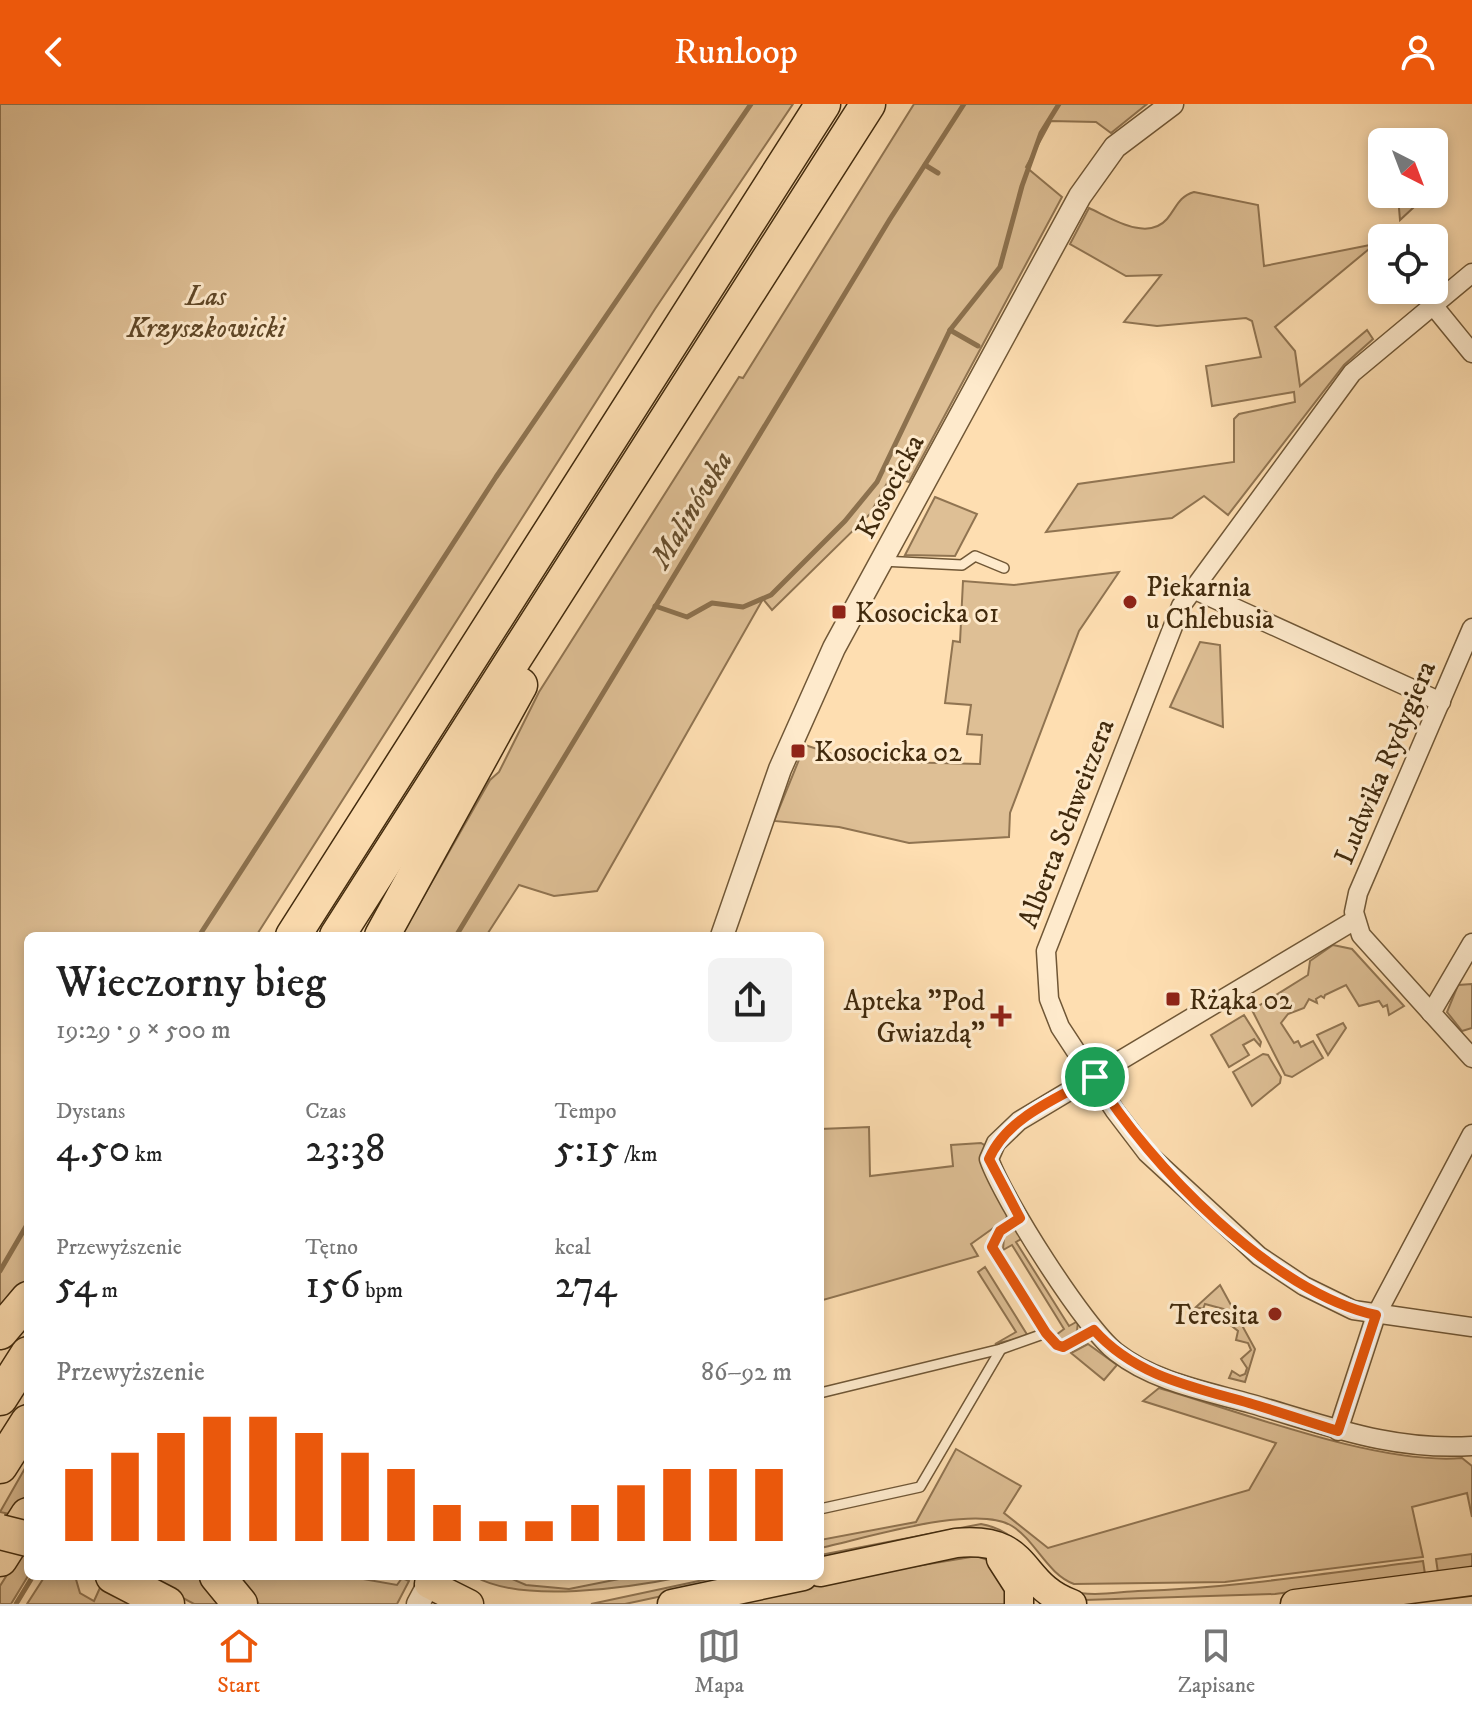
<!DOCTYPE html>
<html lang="pl">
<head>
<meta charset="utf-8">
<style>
  :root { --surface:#fff; --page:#f2f2f2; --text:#222; --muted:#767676; --line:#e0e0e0; --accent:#ea580c }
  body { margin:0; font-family:"IM FELL DW Pica",serif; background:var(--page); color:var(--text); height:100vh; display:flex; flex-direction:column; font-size:30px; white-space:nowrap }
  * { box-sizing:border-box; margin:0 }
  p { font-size:26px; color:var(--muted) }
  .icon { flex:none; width:44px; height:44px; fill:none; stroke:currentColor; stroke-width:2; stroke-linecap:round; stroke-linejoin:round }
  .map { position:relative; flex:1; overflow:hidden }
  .sheet { position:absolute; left:24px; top:828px; width:800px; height:648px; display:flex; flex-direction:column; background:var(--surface); border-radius:12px; box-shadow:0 4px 12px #0003 }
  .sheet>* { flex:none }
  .needle { width:52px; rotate:138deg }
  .controls { position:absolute; left:1368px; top:24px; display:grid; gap:16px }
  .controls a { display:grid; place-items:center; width:80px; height:80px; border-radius:12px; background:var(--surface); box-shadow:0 4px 12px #0003; font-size:40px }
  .pin { position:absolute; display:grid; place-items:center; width:68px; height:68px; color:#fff; margin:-34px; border:4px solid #fff; border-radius:50%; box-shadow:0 2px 8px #0007 }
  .round { display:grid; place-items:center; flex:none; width:84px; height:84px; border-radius:12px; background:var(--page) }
  .summary { display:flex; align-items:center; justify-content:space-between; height:136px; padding:0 32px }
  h1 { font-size:44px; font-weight:600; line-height:60px }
  .stats { display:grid; grid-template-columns:repeat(3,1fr); gap:12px; height:136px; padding:8px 32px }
  .stats div { display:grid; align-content:center }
  .stats b { font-size:40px; font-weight:600 }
  .stats small { font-size:22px; font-weight:400 }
  .stats p { font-size:22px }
  .chart { height:224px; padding:16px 32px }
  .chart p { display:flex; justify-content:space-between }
  .chart svg { width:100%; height:144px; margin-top:8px; stroke:var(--accent); stroke-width:6 }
  header { display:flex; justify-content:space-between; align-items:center; height:104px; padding:0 32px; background:var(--accent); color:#fff; font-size:36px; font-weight:600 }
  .dock { display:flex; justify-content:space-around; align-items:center; height:112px; border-top:2px solid var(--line); background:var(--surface); font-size:22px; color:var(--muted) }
  .dock a { display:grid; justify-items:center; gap:4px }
  .dock .on { color:var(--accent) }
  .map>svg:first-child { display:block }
  .green { fill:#debf95; stroke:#907451; stroke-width:2 }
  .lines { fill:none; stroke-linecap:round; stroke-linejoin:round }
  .stream { stroke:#8c714e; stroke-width:5 }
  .service-casing { stroke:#705736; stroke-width:12 }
  .minor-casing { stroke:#705736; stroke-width:21 }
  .tertiary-casing { stroke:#705736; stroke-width:25 }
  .primary-casing { stroke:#412a0d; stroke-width:31 }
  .motorway-casing { stroke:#412a0d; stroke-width:37 }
  .service { stroke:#feeacc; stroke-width:9 }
  .minor { stroke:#feeacc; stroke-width:18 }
  .tertiary { stroke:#feeacc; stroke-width:22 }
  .primary { stroke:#fedeb1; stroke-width:28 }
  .motorway { stroke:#fedeb1; stroke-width:34 }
  .motorway-bridge-casing { stroke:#412a0d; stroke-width:37; stroke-linecap:butt }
  .motorway-bridge { stroke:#fedeb1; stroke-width:34 }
  .route-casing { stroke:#fff; stroke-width:16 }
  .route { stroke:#ea580c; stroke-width:10 }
  .poi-dot { fill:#8f2418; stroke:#feeacc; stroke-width:3 }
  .labels { text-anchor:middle; stroke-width:6; stroke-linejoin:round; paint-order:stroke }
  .park-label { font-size:28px; font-style:italic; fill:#604828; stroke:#feeacc }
  .street-label { font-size:28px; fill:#412a0d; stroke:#feeacc }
  .poi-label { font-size:28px; fill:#412a0d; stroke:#feeacc; text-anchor:start }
  .water-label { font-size:30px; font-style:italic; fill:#664e2d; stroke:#feeacc }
</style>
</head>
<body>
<header><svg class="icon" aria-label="back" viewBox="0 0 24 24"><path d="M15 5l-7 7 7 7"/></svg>Runloop<svg class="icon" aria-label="person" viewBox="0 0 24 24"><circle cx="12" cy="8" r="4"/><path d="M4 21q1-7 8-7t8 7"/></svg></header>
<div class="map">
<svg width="1472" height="1500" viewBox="0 0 1472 1500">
  <rect width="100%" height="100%" fill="#fedeb1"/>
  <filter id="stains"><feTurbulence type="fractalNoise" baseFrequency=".0025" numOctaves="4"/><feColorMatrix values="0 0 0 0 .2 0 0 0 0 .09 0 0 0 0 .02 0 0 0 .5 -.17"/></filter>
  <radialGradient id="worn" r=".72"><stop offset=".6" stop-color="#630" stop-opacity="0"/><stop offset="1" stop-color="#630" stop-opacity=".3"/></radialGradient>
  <g class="green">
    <path d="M0,0H793L655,205L256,832H28V1174L0,1202Z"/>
    <path d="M914,0H1147L1111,29L1096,18L1051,17L1026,63L1062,93L909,378L891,372L870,410L772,506L763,495L597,787L554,792L519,781L486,832H401L490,676L499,668L539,588L739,273L743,274Z"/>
    <path d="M1194,88L1258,101L1264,162L1375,140L1275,223L1295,247L1300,282L1367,226L1373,235L1344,261L1228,411L1204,392L1172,414L1046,428L1078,380L1234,358V315L1239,310L1295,298L1294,288L1212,302L1206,262L1261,253L1252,217L1246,214L1157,222L1124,218L1161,171L1126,172L1070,140L1089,104C1111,114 1147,138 1167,115C1177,103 1178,93 1194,88Z"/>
    <path d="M1404,90H1428L1400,116L1398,92Z"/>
    <path d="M935,393L977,410L955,452L905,451Z"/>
    <path d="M1119,468L1079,527L1010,709L1009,733L909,739L839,723L774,717L805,641L854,657L980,660L982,631L967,630L971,601L945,599L953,537L960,538L963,477L1014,481Z"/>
    <path d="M1200,538L1220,541L1223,623L1170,603Z"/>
    <path d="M1333,841L1352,845L1404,902L1389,911L1387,901L1383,903L1379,897L1359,902L1346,881L1325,891L1324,894L1321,892L1316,895L1317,899L1309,895L1304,904L1288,910L1281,919L1294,939L1298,937L1301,943L1313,937L1323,954L1292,973L1285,971L1252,906L1308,871L1310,857Z"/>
    <path d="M1472,880V924L1462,927L1447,908L1458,881Z"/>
    <path d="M1244,911L1261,938L1260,942L1254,935L1243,941L1249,951L1229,963L1211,931Z"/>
    <path d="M1343,919L1346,924L1328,951L1317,931Z"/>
    <path d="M1263,950L1268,951L1281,973L1280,979L1252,1002L1233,968Z"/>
    <path d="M869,1023L870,1072L953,1062L951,1041L981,1039L986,1042L1008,1108L1006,1115L971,1140L978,1152L823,1196L820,1025Z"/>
    <path d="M1016,1125L1025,1133L1016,1138L1069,1222L1078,1217L1077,1227L1072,1233L1062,1236L1056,1231L1064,1225L1012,1141L1003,1146L1004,1132Z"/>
    <path d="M985,1163L1028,1232L995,1240L1016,1228L978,1168Z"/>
    <path d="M1220,1181L1255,1245L1245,1278L1229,1274L1232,1267L1240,1272L1245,1270L1247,1264L1241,1255L1251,1246L1248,1239L1236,1236L1238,1227L1228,1219L1231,1207L1205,1200L1203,1205L1196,1203Z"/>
    <path d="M1088,1240L1117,1261L1104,1276L1071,1249Z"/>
    <path d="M1159,1284C1244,1309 1378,1361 1462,1354L1472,1362V1413L1467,1389L1412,1403L1423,1453L1225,1478L1074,1480C1047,1470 1036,1437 1012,1422C976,1399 863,1435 820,1444V1436L916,1418L956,1345L1021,1382L1004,1409L1048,1444L1249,1386L1276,1339L1143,1297Z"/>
    <path d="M28,1359V1398L19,1412L0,1408Z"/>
    <path d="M981,1420C1029,1428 1033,1475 1071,1487C1091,1493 1117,1488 1138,1487C1234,1484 1328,1469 1423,1457L1425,1470L1275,1490L1084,1496L1049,1482L1018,1445L1003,1434L975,1426L820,1458V1451Z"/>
    <path d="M22,1447L28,1449V1472L11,1500H0V1482Z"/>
    <path d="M1472,1450V1464L1438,1469L1436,1455Z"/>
    <path d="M977,1452L990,1457L1013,1500H727L880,1468Z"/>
    <path d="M45,1472H75L80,1489L94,1497L103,1477L149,1500H27Z"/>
    <path d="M142,1472H206L226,1500H194Z"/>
    <path d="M236,1472H346L397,1481L402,1474L409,1477L397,1500H259Z"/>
    <path d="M474,1472H505L526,1481L569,1485L634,1472H686C629,1484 521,1500 474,1472Z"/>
    <path d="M722,1472H756L625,1500H591Z"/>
  </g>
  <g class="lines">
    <g class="stream">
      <path d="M925,61L938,69"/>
      <path d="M950,226L978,242"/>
      <path d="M655,502L687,513L712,499L743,503L771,491L845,417L877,378L950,226L1000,163L1022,82L1041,29L1059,0"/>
      <path d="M199,832L496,373L751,0"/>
      <path d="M456,832L890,115L964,0"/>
      <path d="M0,1167L28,1119"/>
      <path d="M16,1500L33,1472"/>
    </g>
    <g class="service-casing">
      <g id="service">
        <path d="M882,457L962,461L975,452L1004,464"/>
        <path d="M1020,1115L1000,1127L992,1143L1046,1229L1057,1241L1063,1243L1094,1226"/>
        <path d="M820,1289L1001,1245L1046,1229"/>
        <path d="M820,1405L920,1383L1001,1245"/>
      </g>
    </g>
    <g class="minor-casing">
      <g id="minor">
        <path d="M1472,169L1352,269L1181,502L1046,847L1049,895L1060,923L1115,1007L1147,1049L1259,1152L1304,1182L1353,1206L1472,1223"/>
        <path d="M1432,200L1472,249"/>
        <path d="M1193,485L1441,598"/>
        <path d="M1472,524L1358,789L1354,808L1361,831L1472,954"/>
        <path d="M1355,816L1019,1017L996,1039L989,1055C1003,1095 1084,1223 1116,1248C1154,1278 1206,1287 1252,1300C1329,1322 1391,1347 1472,1342"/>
        <path d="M1431,909L1472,839"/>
        <path d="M1338,1327L1376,1211L1472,1030"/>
      </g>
    </g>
    <g class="tertiary-casing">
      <g id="tertiary">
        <path d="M722,832L780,665L834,544L1080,92L1115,43L1172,0"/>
        <path d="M418,1500L433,1472"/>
      </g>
    </g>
    <g class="primary-casing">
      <g id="primary">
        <path d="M1001,1455L1019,1483V1500"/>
        <path d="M820,1468L956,1439C1033,1432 1016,1480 1072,1500"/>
        <path d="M429,1480L469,1500"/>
        <path d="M672,1500L803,1472"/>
        <path d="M1295,1500L1472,1477"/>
      </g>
    </g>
    <g class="motorway-casing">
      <g id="motorway">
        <path d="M293,832L823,0"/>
        <path d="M337,832L868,0"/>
        <path d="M382,832L520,581"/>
        <path d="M0,1228L28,1195"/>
        <path d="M0,1294L28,1250"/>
        <path d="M0,1362L28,1318"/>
        <path d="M0,1455L28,1411"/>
        <path d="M113,1472L167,1500"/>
        <path d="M217,1472L240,1500"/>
      </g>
    </g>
    <use href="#service" class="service"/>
    <use href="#minor" class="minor"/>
    <use href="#tertiary" class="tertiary"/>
    <use href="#primary" class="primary"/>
    <use href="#motorway" class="motorway"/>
    <g class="motorway-bridge-casing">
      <path id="motorway-bridge" d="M0,1428L28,1435"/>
    </g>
    <use href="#motorway-bridge" class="motorway-bridge"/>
  </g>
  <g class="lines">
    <g class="route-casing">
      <path id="route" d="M1095,973C1149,1061 1273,1189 1376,1211L1338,1327C1309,1318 1279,1308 1249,1299C1193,1283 1135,1272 1094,1226L1063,1243L1057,1241L1046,1229L992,1143L1000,1127L1020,1114L989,1055C1007,1013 1057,995 1095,973Z"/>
    </g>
    <use href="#route" class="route"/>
  </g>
  <g class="poi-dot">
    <circle cx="1130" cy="498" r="8"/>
    <rect x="831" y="500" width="16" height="16" rx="4"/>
    <rect x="790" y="639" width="16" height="16" rx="4"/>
    <rect x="1165" y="887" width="16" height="16" rx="4"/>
    <path d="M997 900h8v8h8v8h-8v8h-8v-8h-8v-8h8z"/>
    <circle cx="1275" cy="1210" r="8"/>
  </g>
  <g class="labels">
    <g class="park-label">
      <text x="206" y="201">Las<tspan x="206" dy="32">Krzyszkowicki</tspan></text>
    </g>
    <g class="street-label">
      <text transform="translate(889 382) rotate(-62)" y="10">Kosocicka</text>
      <text transform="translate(1384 658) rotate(-67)" y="10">Ludwika Rydygiera</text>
      <text transform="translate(1065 719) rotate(-69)" y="10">Alberta Schweitzera</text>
    </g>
    <g class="poi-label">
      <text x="1146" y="492">Piekarnia<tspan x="1146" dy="32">u Chlebusia</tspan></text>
      <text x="855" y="518">Kosocicka 01</text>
      <text x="814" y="657">Kosocicka 02</text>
      <text x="1189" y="905">Rżąka 02</text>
      <text x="985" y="906" text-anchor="end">Apteka "Pod<tspan x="985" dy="32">Gwiazdą"</tspan></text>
      <text x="1259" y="1220" text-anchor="end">Teresita</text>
    </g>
    <g class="water-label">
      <text transform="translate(691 405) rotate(-59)" y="10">Malinówka</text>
    </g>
  </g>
  <rect width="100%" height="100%" filter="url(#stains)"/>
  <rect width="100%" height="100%" fill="url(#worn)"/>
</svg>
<div class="controls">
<a><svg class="needle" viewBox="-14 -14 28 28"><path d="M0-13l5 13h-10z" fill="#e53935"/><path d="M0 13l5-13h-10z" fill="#767676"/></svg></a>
<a><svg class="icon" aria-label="locate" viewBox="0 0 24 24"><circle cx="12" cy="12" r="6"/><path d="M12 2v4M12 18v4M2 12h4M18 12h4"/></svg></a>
</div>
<div class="pin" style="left:1095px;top:973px;background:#1e9e55"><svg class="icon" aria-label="arrive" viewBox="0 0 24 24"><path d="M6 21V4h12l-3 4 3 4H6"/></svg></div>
<section class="sheet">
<div class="summary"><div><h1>Wieczorny bieg</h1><p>19:29 · 9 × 500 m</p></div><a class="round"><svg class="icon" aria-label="share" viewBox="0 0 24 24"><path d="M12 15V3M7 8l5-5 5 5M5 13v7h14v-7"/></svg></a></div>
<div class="stats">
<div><p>Dystans</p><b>4.50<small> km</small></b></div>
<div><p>Czas</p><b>23:38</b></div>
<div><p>Tempo</p><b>5:15<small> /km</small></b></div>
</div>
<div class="stats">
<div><p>Przewyższenie</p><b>54<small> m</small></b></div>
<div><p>Tętno</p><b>156<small> bpm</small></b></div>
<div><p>kcal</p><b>274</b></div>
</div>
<div class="chart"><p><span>Przewyższenie</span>86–92 m</p>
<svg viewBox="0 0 160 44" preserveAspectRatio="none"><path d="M5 44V22M15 44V17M25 44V11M35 44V6M45 44V6M55 44V11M65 44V17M75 44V22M85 44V33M95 44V38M105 44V38M115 44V33M125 44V27M135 44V22M145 44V22M155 44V22"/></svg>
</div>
</section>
</div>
<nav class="dock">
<a class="on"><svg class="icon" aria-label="home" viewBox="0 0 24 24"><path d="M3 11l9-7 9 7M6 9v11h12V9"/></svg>Start</a>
<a><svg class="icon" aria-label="map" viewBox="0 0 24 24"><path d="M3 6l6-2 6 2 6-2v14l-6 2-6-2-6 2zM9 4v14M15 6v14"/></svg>Mapa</a>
<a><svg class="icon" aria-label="saved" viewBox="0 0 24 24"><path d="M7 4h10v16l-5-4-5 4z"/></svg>Zapisane</a>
</nav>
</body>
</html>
